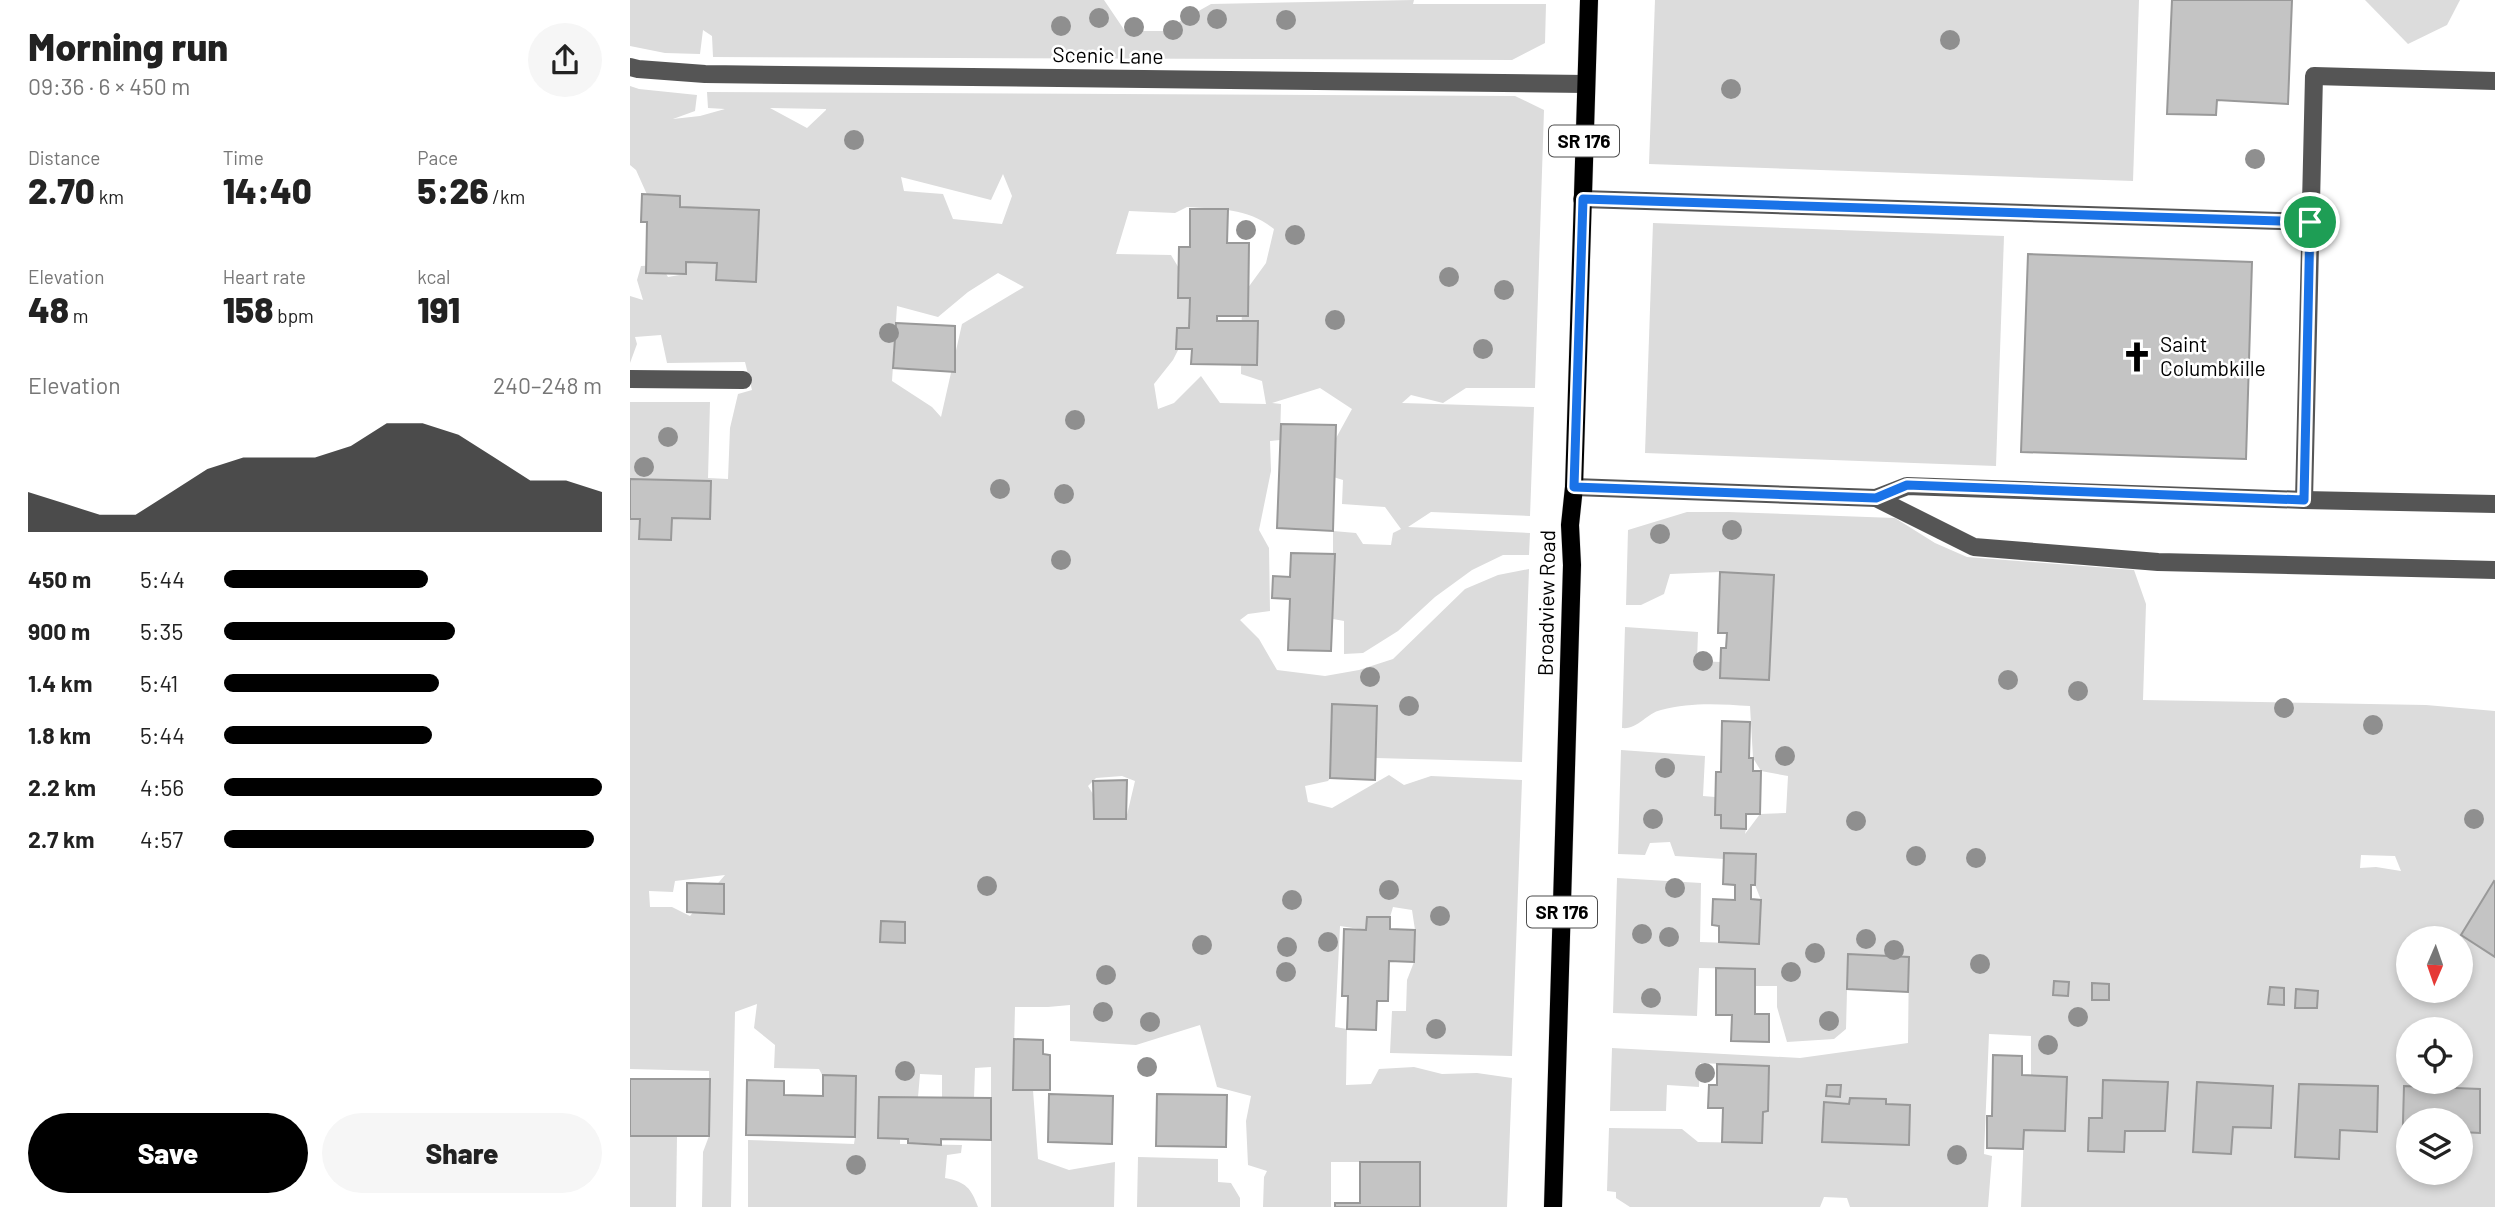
<!DOCTYPE html>
<html lang="en">
<head>
<meta charset="utf-8">
<style>
  :root { --surface:#fff; --page:#f6f6f6; --text:#222; --muted:#767676; --accent:#000 }
  body { margin:0; font-family:Barlow,sans-serif; background:var(--page); color:var(--text); height:100vh; display:flex; flex-direction:column; font-size:26px; white-space:nowrap }
  * { box-sizing:border-box; margin:0 }
  p { font-size:23px; color:var(--muted) }
  .icon { flex:none; width:38px; height:38px; fill:none; stroke:currentColor; stroke-width:2; stroke-linecap:round; stroke-linejoin:round }
  .map { position:relative; flex:1; overflow:hidden }
  .details { display:flex; flex-direction:column; background:var(--surface); width:630px }
  .details>* { flex:none }
  .needle { width:46px; rotate:182deg }
  .tools { position:absolute; left:1766px; top:926px; display:grid; gap:14px }
  .tools a { display:grid; place-items:center; width:77px; height:77px; border-radius:50%; background:var(--surface); box-shadow:0 4px 10px #0003; font-size:35px }
  .pin { position:absolute; display:grid; place-items:center; width:60px; height:60px; color:#fff; margin:-30px; border:4px solid #fff; border-radius:50%; box-shadow:0 2px 7px #0007 }
  .round { display:grid; place-items:center; flex:none; width:74px; height:74px; border-radius:37px; background:var(--page) }
  .overview { display:flex; align-items:center; justify-content:space-between; height:119px; padding:0 28px }
  h1 { font-size:38px; font-weight:800; line-height:52px }
  .stats { display:grid; grid-template-columns:repeat(3,1fr); gap:10px; height:119px; padding:7px 28px }
  .stats div { display:grid; align-content:center }
  .stats b { font-size:35px; font-weight:800 }
  .stats small { font-size:19px; font-weight:400 }
  .stats p { font-size:19px }
  .chart { height:196px; padding:14px 28px }
  .chart p { display:flex; justify-content:space-between }
  .chart svg { width:100%; height:126px; margin-top:7px; fill:var(--accent); opacity:.7 }
  .action { display:flex; gap:14px; margin-top:auto; padding:14px 28px }
  .action a { flex:1; height:80px; border-radius:42px; background:var(--accent); color:#fff; font-size:28px; font-weight:800; line-height:80px; text-align:center }
  .action a+a { background:var(--page); color:var(--text) }
  ul { padding:0 28px; list-style:none; font-size:23px }
  li { display:grid; grid-template-columns:112px 84px 1fr; align-items:center; height:52px }
  li i { height:18px; border-radius:9px; background:var(--accent) }
  main { display:flex; flex:1; min-height:0 }
  .map>svg:first-child { display:block }
  .green { fill:#dcdcdc; fill-rule:evenodd }
  .building { fill:#c4c4c4; stroke:#999; stroke-width:2 }
  .lines { fill:none; stroke-linecap:round; stroke-linejoin:round }
  .major-casing { stroke:#dbdbdb; stroke-width:19 }
  .minor { stroke:#555; stroke-width:18 }
  .major { stroke:#000; stroke-width:18 }
  .tree { fill:#8f8f8f }
  .route-casing { stroke:#fff; stroke-width:14 }
  .route { stroke:#1a73e8; stroke-width:9 }
  .labels { text-anchor:middle; stroke-width:5; stroke-linejoin:round; paint-order:stroke }
  .shield { fill:#fff; stroke:#4c4c4c; stroke-width:2 }
  .shield-label { font-size:19px; font-weight:bold; fill:#000 }
  .street-label { font-size:21px; fill:#000; stroke:#fff }
  .poi-label { font-size:21px; fill:#000; stroke:#fff; text-anchor:start }
</style>
</head>
<body>
<main>
<section class="details">
<div class="overview"><div><h1>Morning run</h1><p>09:36 · 6 × 450 m</p></div><a class="round"><svg class="icon" aria-label="share" viewBox="0 0 24 24"><path d="M12 15V3M7 8l5-5 5 5M5 13v7h14v-7"/></svg></a></div>
<div class="stats">
<div><p>Distance</p><b>2.70<small> km</small></b></div>
<div><p>Time</p><b>14:40</b></div>
<div><p>Pace</p><b>5:26<small> /km</small></b></div>
</div>
<div class="stats">
<div><p>Elevation</p><b>48<small> m</small></b></div>
<div><p>Heart rate</p><b>158<small> bpm</small></b></div>
<div><p>kcal</p><b>191</b></div>
</div>
<div class="chart"><p><span>Elevation</span>240–248 m</p>
<svg viewBox="0 0 160 44" preserveAspectRatio="none"><path d="M0 44V30L10 34L20 38L30 38L40 30L50 22L60 18L70 18L80 18L90 14L100 6L110 6L120 10L130 18L140 26L150 26L160 30V44z"/></svg>
</div>
<ul>
<li><b>450 m</b>5:44<i style="width:54%"></i></li>
<li><b>900 m</b>5:35<i style="width:61%"></i></li>
<li><b>1.4 km</b>5:41<i style="width:57%"></i></li>
<li><b>1.8 km</b>5:44<i style="width:55%"></i></li>
<li><b>2.2 km</b>4:56<i style="width:100%"></i></li>
<li><b>2.7 km</b>4:57<i style="width:98%"></i></li>
</ul>
<div class="action"><a>Save</a><a>Share</a></div>
</section>
<div class="map">
<svg width="1865" height="1207" viewBox="0 0 1865 1207">
  <rect width="100%" height="100%" fill="#fff"/>
  <g class="green">
    <path d="M0,0H474L495,31H533L581,4L784,0L783,4H916L915,43L882,60L83,57L82,36L73,30L70,54L35,53L0,46Z"/>
    <path d="M1025,0H1509L1503,181L1019,164Z"/>
    <path d="M1735,0H1830L1817,25L1778,44Z"/>
    <path d="M0,86L9,89L67,95L65,111L43,119L70,116L95,109L78,108L77,92L885,96L914,110L905,388H836L813,403L781,395L772,403L904,407L900,516L801,512L778,527L900,533L899,555H873L842,570L805,597L768,631L733,653L714,654V621L703,619V531L726,533L733,544L761,545L763,533L771,529L755,507L712,504L713,480L700,476V449L722,409L690,388L642,403L651,404L650,440L640,441L641,471L629,530L639,548L640,611L618,614L610,620L629,639L647,670L695,676L729,670L763,659L835,589L868,575L899,569L892,762L746,758L747,707L711,704L716,758L698,781L675,786L678,802L702,808L759,775L774,785L801,776L892,780L882,1056L760,1053L762,1011H776L777,980L784,962L785,930L782,910L763,907L760,917H737L736,930L710,926L705,1027L717,1029L716,1085L741,1084L749,1069L784,1067L812,1074L847,1073L882,1078L877,1207H790V1162H701V1207H633L634,1177L637,1171L618,1165L616,1121L621,1096L587,1087L570,1025L506,1045L440,1041V1005L418,1007H385L383,1089L403,1090L408,1159L439,1170L485,1162L484,1207H361V1067L345,1068L344,1098L312,1097V1075L290,1074L288,1097H249V1138L270,1139V1144L332,1145L331,1153L317,1155L315,1178C336,1182 341,1188 348,1207H118V1140L224,1144L225,1137L189,1069L144,1068L145,1045L124,1028L127,1004L105,1012L101,1207H72L73,1152L79,1136V1071L0,1069V402H80L78,478L98,479L100,428L108,394L122,390L115,362L37,363L31,335L5,337L7,344L0,363V296L13,300L7,280L11,266L31,265L38,277L55,274L56,262L87,263L86,280L126,281L62,214L19,199L6,170L0,165ZM140,108L196,109V110L177,128ZM373,174L382,196L372,224L323,219L313,194L274,191L271,177L361,200ZM557,207C590,209 618,208 644,229L636,263L612,296L611,374L632,381L636,404L590,403L571,376L544,403L528,409L524,384L543,360L571,305L541,255L486,254L499,211L545,213ZM368,273L394,287L332,324L311,417L302,407L262,381L267,306L308,317L338,292ZM492,776L505,781L496,819L479,820L458,786L466,778ZM95,875L60,916L42,907H20L19,891L43,892L45,881Z"/>
    <path d="M1023,223L1374,236L1366,466L1015,453Z"/>
    <path d="M1057,512H1098L1265,518L1305,543L1337,557L1504,570L1516,604L1513,700L1796,705L1865,711V1207H1391L1394,1130L1435,1131L1437,1077L1401,1075V1036L1359,1034L1354,1154L1362,1156L1358,1207H1220L1217,1198L1194,1197L1190,1207H1000L986,1198V1192L977,1191L979,1128L1052,1129L1068,1142L1132,1143L1133,1112L1138,1111L1139,1066L1070,1063L1069,1087L1037,1085L1036,1111H980L982,1048L1170,1058L1278,1043L1279,957L1218,954L1216,1029L1204,1039L1157,1042L1147,1007V986H1125V969L1069,968L1067,1016L983,1013L987,878L1071,883L1070,942L1129,944L1131,900L1125,885L1126,855L1094,859L1045,856L1040,842L1020,843L1015,855L988,854L991,750L1075,756L1073,796L1085,797V814L1091,815L1116,829L1115,834L1130,814L1156,813L1158,776L1131,771L1123,758L1120,706C1090,704 1061,702 1031,710C1017,713 1007,730 992,728L995,627L1068,632L1067,661L1091,662L1090,678L1130,679L1128,647L1141,635L1143,575L1090,572L1040,574L1034,594L1011,605H996L998,530ZM1731,855L1765,856L1771,871L1746,867L1730,868ZM1778,938H1830V990H1778ZM1778,1029H1830V1082H1778ZM1778,1120H1830V1172H1778Z"/>
    <path d="M0,1136H47L46,1207H0Z"/>
    <path d="M508,1157L588,1159V1182L601,1183L610,1198V1207H507Z"/>
  </g>
  <g class="building">
    <path d="M1542,0H1662L1658,104L1587,100L1586,115L1537,114Z"/>
    <path d="M12,194L50,196V207L129,210L126,282L86,280L87,263L56,262V274L16,273L17,222H11Z"/>
    <path d="M560,209H598L597,243H619L618,316H587V321H628L627,365L561,364L562,349H546L547,328H559L560,298H548L549,247H560Z"/>
    <path d="M1398,254L1622,262L1616,459L1391,452Z"/>
    <path d="M266,323L325,326V372L263,368Z"/>
    <path d="M651,424L706,425L703,531L647,528Z"/>
    <path d="M0,479L81,481L80,519L42,518L41,540L9,539L10,519H0Z"/>
    <path d="M661,553L705,554L701,651L658,650L660,599L642,598L643,576L660,577Z"/>
    <path d="M1090,572L1144,575L1139,680L1090,678L1091,648H1096L1097,633H1088Z"/>
    <path d="M702,704L747,706L745,780L700,778Z"/>
    <path d="M1092,721L1120,722L1119,758H1123V771H1131L1130,814H1116V829L1091,828V815H1085L1086,772H1091Z"/>
    <path d="M497,780L496,819H464L463,781Z"/>
    <path d="M1094,853L1126,854L1125,885H1121V899L1131,900L1129,944L1089,942V926L1082,925L1083,899L1105,900V885L1093,884Z"/>
    <path d="M1864,881L1865,882V957L1831,935Z"/>
    <path d="M57,883L94,884V914L57,912Z"/>
    <path d="M737,917H760V929L785,930L784,962L759,961L758,1001H747L746,1030L717,1029L718,996H712L714,929L736,930Z"/>
    <path d="M251,921L275,922V943L250,942Z"/>
    <path d="M1218,954L1279,957L1278,992L1217,989Z"/>
    <path d="M1086,968L1125,969V1014H1139V1042L1101,1041L1102,1015H1086Z"/>
    <path d="M1424,981L1439,982L1438,996L1423,995Z"/>
    <path d="M1462,983L1479,984V1000H1462Z"/>
    <path d="M1640,987L1654,988V1005L1638,1004Z"/>
    <path d="M1666,989L1688,991L1687,1008H1665Z"/>
    <path d="M384,1039L413,1040V1054L420,1055V1090H383Z"/>
    <path d="M1363,1055L1392,1056V1075L1437,1077L1435,1131L1394,1130L1393,1149L1357,1148V1116H1362Z"/>
    <path d="M1087,1064L1139,1066L1138,1111L1133,1112L1132,1143L1092,1142L1093,1108H1078L1079,1085H1087Z"/>
    <path d="M193,1075L226,1076L225,1137L116,1135L117,1080L154,1081V1095L193,1096Z"/>
    <path d="M0,1079H80L79,1136H0Z"/>
    <path d="M1473,1080L1538,1082L1535,1131H1495L1494,1152L1458,1151L1459,1118H1472Z"/>
    <path d="M1567,1082L1643,1086L1641,1128L1603,1127L1601,1154L1563,1152Z"/>
    <path d="M1669,1084L1748,1086L1747,1132L1710,1130L1709,1159L1665,1157Z"/>
    <path d="M1197,1085H1211L1210,1097L1196,1096Z"/>
    <path d="M1774,1086L1850,1089V1133L1830,1132V1120H1778V1157H1772Z"/>
    <path d="M419,1094L483,1096L482,1144L418,1142Z"/>
    <path d="M527,1094L597,1095L596,1147L526,1146Z"/>
    <path d="M249,1097L361,1098V1140L311,1139V1145L278,1143V1139L248,1138Z"/>
    <path d="M1220,1098L1256,1099V1104L1280,1105L1279,1145L1192,1142L1194,1102L1219,1104Z"/>
    <path d="M730,1162H790V1207H705V1203H730Z"/>
  </g>
  <g class="lines">
    <g class="major-casing">
      <path id="major" d="M923,1207L942,565L940,525L944,487L959,0"/>
    </g>
    <g class="minor">
      <path d="M0,67L8,69L75,74L956,84"/>
      <path d="M952,199L1680,222"/>
      <path d="M0,379L113,380"/>
      <path d="M944,487L1246,498L1277,486L1674,500L1865,504"/>
      <path d="M1246,498L1344,547L1528,562L1865,570"/>
      <path d="M1674,500L1684,76L1865,81"/>
    </g>
    <use href="#major" class="major"/>
  </g>
  <g class="tree">
    <circle cx="560" cy="16" r="10"/>
    <circle cx="469" cy="18" r="10"/>
    <circle cx="587" cy="19" r="10"/>
    <circle cx="656" cy="20" r="10"/>
    <circle cx="431" cy="26" r="10"/>
    <circle cx="504" cy="27" r="10"/>
    <circle cx="543" cy="30" r="10"/>
    <circle cx="1320" cy="40" r="10"/>
    <circle cx="1101" cy="89" r="10"/>
    <circle cx="224" cy="140" r="10"/>
    <circle cx="1625" cy="159" r="10"/>
    <circle cx="616" cy="230" r="10"/>
    <circle cx="665" cy="235" r="10"/>
    <circle cx="819" cy="277" r="10"/>
    <circle cx="874" cy="290" r="10"/>
    <circle cx="705" cy="320" r="10"/>
    <circle cx="259" cy="333" r="10"/>
    <circle cx="853" cy="349" r="10"/>
    <circle cx="445" cy="420" r="10"/>
    <circle cx="38" cy="437" r="10"/>
    <circle cx="14" cy="467" r="10"/>
    <circle cx="370" cy="489" r="10"/>
    <circle cx="434" cy="494" r="10"/>
    <circle cx="1102" cy="530" r="10"/>
    <circle cx="1030" cy="534" r="10"/>
    <circle cx="431" cy="560" r="10"/>
    <circle cx="1073" cy="661" r="10"/>
    <circle cx="740" cy="677" r="10"/>
    <circle cx="1378" cy="680" r="10"/>
    <circle cx="1448" cy="691" r="10"/>
    <circle cx="779" cy="706" r="10"/>
    <circle cx="1654" cy="708" r="10"/>
    <circle cx="1743" cy="725" r="10"/>
    <circle cx="1155" cy="756" r="10"/>
    <circle cx="1035" cy="768" r="10"/>
    <circle cx="1023" cy="819" r="10"/>
    <circle cx="1844" cy="819" r="10"/>
    <circle cx="1226" cy="821" r="10"/>
    <circle cx="1286" cy="856" r="10"/>
    <circle cx="1346" cy="858" r="10"/>
    <circle cx="357" cy="886" r="10"/>
    <circle cx="1045" cy="888" r="10"/>
    <circle cx="759" cy="890" r="10"/>
    <circle cx="662" cy="900" r="10"/>
    <circle cx="810" cy="916" r="10"/>
    <circle cx="1012" cy="934" r="10"/>
    <circle cx="1039" cy="937" r="10"/>
    <circle cx="1236" cy="939" r="10"/>
    <circle cx="698" cy="942" r="10"/>
    <circle cx="572" cy="945" r="10"/>
    <circle cx="657" cy="947" r="10"/>
    <circle cx="1264" cy="950" r="10"/>
    <circle cx="1185" cy="953" r="10"/>
    <circle cx="1350" cy="964" r="10"/>
    <circle cx="656" cy="972" r="10"/>
    <circle cx="1161" cy="972" r="10"/>
    <circle cx="476" cy="975" r="10"/>
    <circle cx="1021" cy="998" r="10"/>
    <circle cx="473" cy="1012" r="10"/>
    <circle cx="1448" cy="1017" r="10"/>
    <circle cx="1199" cy="1021" r="10"/>
    <circle cx="520" cy="1022" r="10"/>
    <circle cx="806" cy="1029" r="10"/>
    <circle cx="1418" cy="1045" r="10"/>
    <circle cx="517" cy="1067" r="10"/>
    <circle cx="275" cy="1071" r="10"/>
    <circle cx="1075" cy="1073" r="10"/>
    <circle cx="1327" cy="1155" r="10"/>
    <circle cx="226" cy="1165" r="10"/>
  </g>
  <g class="lines">
    <g class="route-casing">
      <path id="route" d="M953,199L1680,222L1674,500L1277,485L1246,498L944,487Z"/>
    </g>
    <use href="#route" class="route"/>
  </g>
  <defs>
    <g id="church-bare" transform="scale(2.415)"><path d="M-1.2-6h2.4v3.5h3.3v2.4h-3.3V6h-2.4V-.1h-3.3v-2.4h3.3Z" fill="#000" stroke="#fff" stroke-width="2.5" paint-order="stroke"/></g>
  </defs>
  <g fill-rule="evenodd">
    <use href="#church-bare" x="1507" y="357"/>
  </g>
  <g class="labels">
    <g class="shield">
      <rect x="919" y="125.5" width="70" height="31" rx="5"/>
      <rect x="897" y="896.5" width="70" height="31" rx="5"/>
    </g>
    <g class="shield-label">
      <text x="954" y="148">SR 176</text>
      <text x="932" y="919">SR 176</text>
    </g>
    <g class="street-label">
      <text transform="translate(478 56) rotate(1)" y="7">Scenic Lane</text>
      <text transform="translate(917 603) rotate(-89)" y="7">Broadview Road</text>
    </g>
    <g class="poi-label">
      <text x="1530" y="352">Saint<tspan x="1530" dy="24">Columbkille</tspan></text>
    </g>
  </g>
</svg>
<div class="tools">
<a><svg class="needle" viewBox="-14 -14 28 28"><path d="M0-13l5 13h-10z" fill="#e53935"/><path d="M0 13l5-13h-10z" fill="#767676"/></svg></a>
<a><svg class="icon" aria-label="locate" viewBox="0 0 24 24"><circle cx="12" cy="12" r="6"/><path d="M12 2v4M12 18v4M2 12h4M18 12h4"/></svg></a>
<a><svg class="icon" aria-label="layers" viewBox="0 0 24 24"><path d="M12 4l9 5-9 5-9-5zM3 14l9 5 9-5"/></svg></a>
</div>
<div class="pin" style="left:1680px;top:222px;background:#1e9e55"><svg class="icon" aria-label="arrive" viewBox="0 0 24 24"><path d="M6 21V4h12l-3 4 3 4H6"/></svg></div>
</div>
</main>
</body>
</html>
